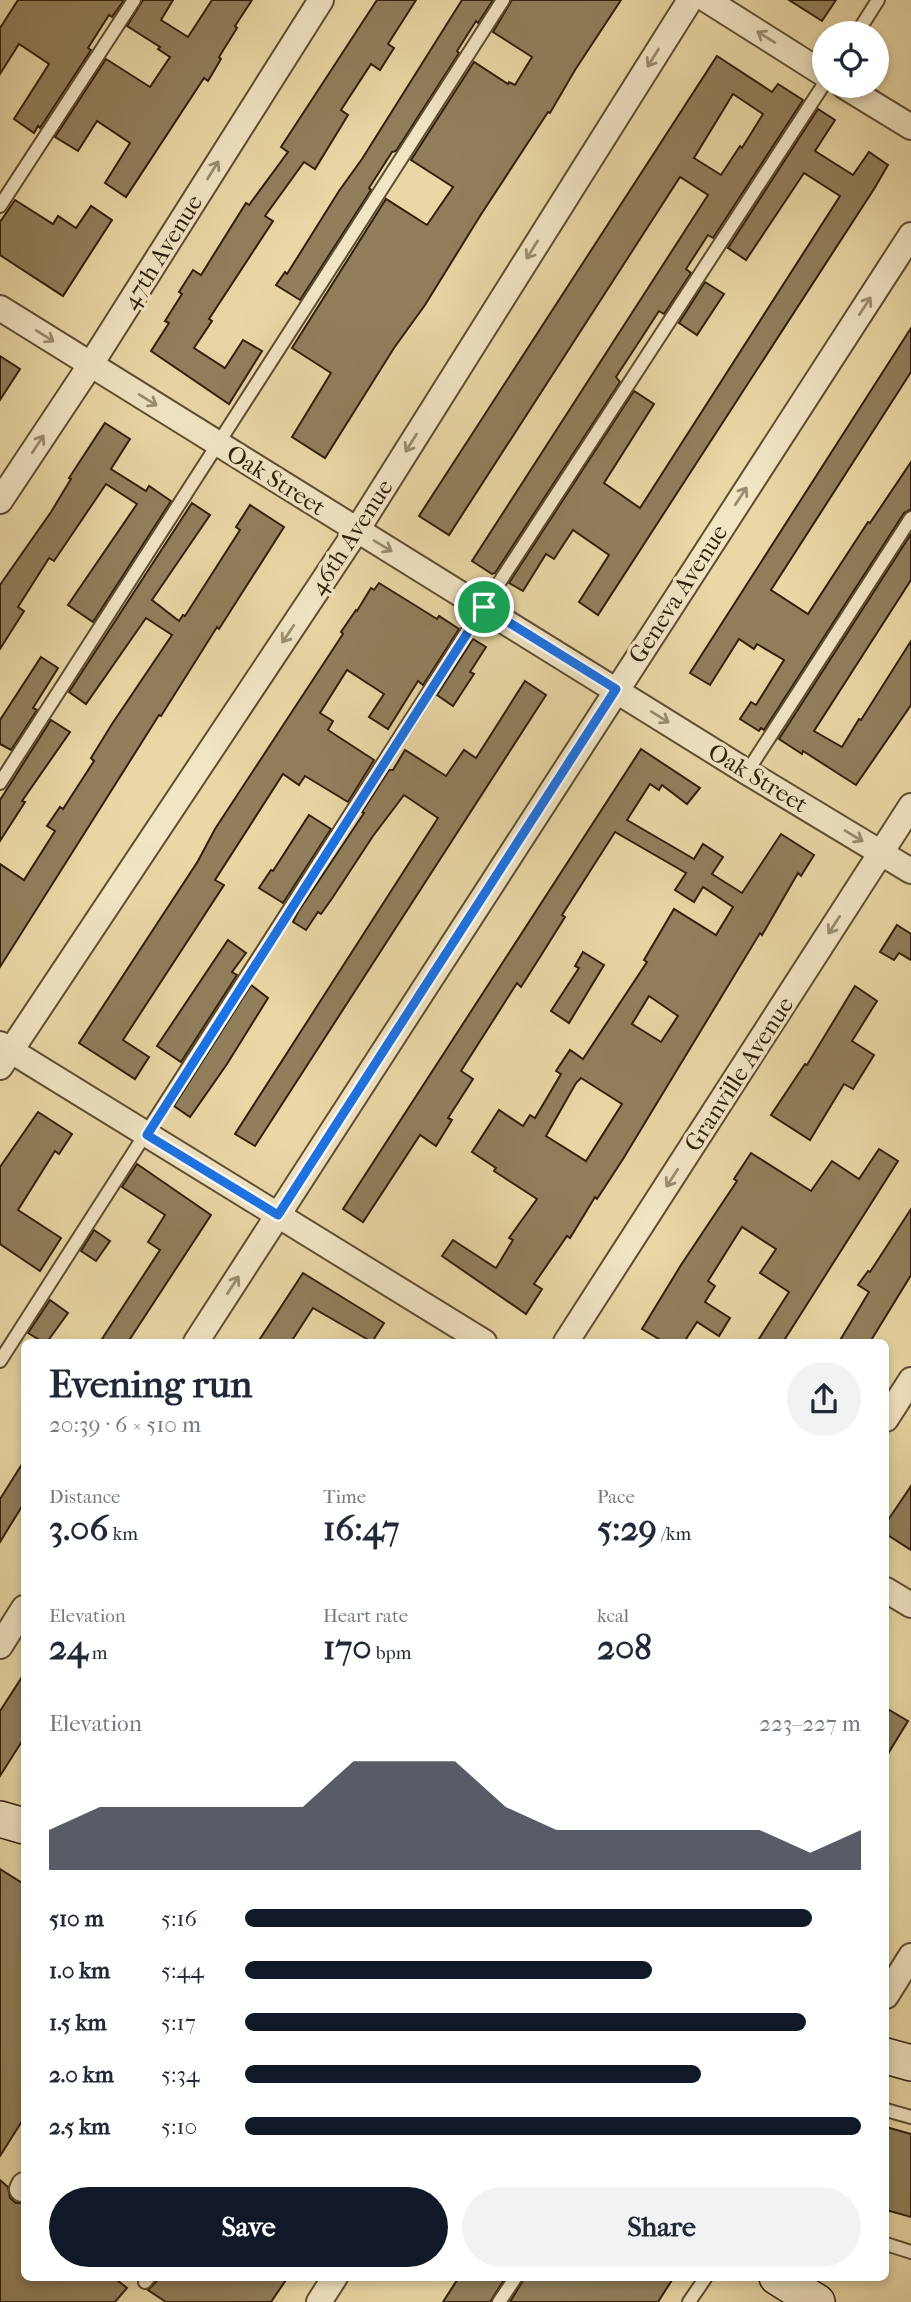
<!DOCTYPE html>
<html lang="en">
<head>
<meta charset="utf-8">
<style>
  :root { --surface:#fff; --page:#f2f2f3; --text:#1f2937; --muted:#747a83; --accent:#111827 }
  body { margin:0; font-family:"IM FELL French Canon",serif; background:var(--page); color:var(--text); height:100vh; display:flex; flex-direction:column; font-size:26px; white-space:nowrap }
  * { box-sizing:border-box; margin:0 }
  p { font-size:23px; color:var(--muted) }
  .icon { flex:none; width:38px; height:38px; fill:none; stroke:currentColor; stroke-width:2; stroke-linecap:round; stroke-linejoin:round }
  .map { position:relative; flex:1; overflow:hidden }
  .side { position:absolute; left:21px; top:1339px; width:868px; height:942px; display:flex; flex-direction:column; background:var(--surface); border-radius:10px; box-shadow:0 4px 10px #0003 }
  .side>* { flex:none }
  .fabs { position:absolute; left:812px; top:21px; display:grid; gap:14px }
  .fabs a { display:grid; place-items:center; width:77px; height:77px; border-radius:50%; background:var(--surface); box-shadow:0 4px 10px #0003; font-size:35px }
  .pin { position:absolute; display:grid; place-items:center; width:60px; height:60px; color:#fff; margin:-30px; border:4px solid #fff; border-radius:50%; box-shadow:0 2px 7px #0007 }
  .round { display:grid; place-items:center; flex:none; width:74px; height:74px; border-radius:37px; background:var(--page) }
  .summary { display:flex; align-items:center; justify-content:space-between; height:119px; padding:0 28px }
  h1 { font-size:38px; font-weight:700; line-height:52px }
  .stats { display:grid; grid-template-columns:repeat(3,1fr); gap:10px; height:119px; padding:7px 28px }
  .stats div { display:grid; align-content:center }
  .stats b { font-size:35px; font-weight:700 }
  .stats small { font-size:19px; font-weight:400 }
  .stats p { font-size:19px }
  .chart { height:196px; padding:14px 28px }
  .chart p { display:flex; justify-content:space-between }
  .chart svg { width:100%; height:126px; margin-top:7px; fill:var(--accent); opacity:.7 }
  .cta { display:flex; gap:14px; margin-top:auto; padding:14px 28px }
  .cta a { flex:1; height:80px; border-radius:42px; background:var(--accent); color:#fff; font-size:28px; font-weight:700; line-height:80px; text-align:center }
  .cta a+a { background:var(--page); color:var(--text) }
  ul { padding:0 28px; list-style:none; font-size:23px }
  li { display:grid; grid-template-columns:112px 84px 1fr; align-items:center; height:52px }
  li i { height:18px; border-radius:9px; background:var(--accent) }
  .map>svg:first-child { display:block }
  .building { fill:#917f5c; stroke:#311f0c; stroke-width:2; fill-rule:evenodd }
  .lines { fill:none; stroke-linecap:round; stroke-linejoin:round }
  .lane-casing { stroke:#5f4d32; stroke-width:16 }
  .street-casing { stroke:#5f4d32; stroke-width:28 }
  .secondary-casing { stroke:#311f0c; stroke-width:38 }
  .lane { stroke:#f1e5c4; stroke-width:12 }
  .street { stroke:#f1e5c4; stroke-width:24 }
  .secondary { stroke:#f1e5c4; stroke-width:35 }
  .oneway { stroke:#9b8c71 }
  .route-casing { stroke:#fff; stroke-width:14 }
  .route { stroke:#1a73e8; stroke-width:9 }
  .labels { text-anchor:middle; stroke-width:7; stroke-linejoin:round; paint-order:stroke }
  .street-label { font-size:24px; fill:#311f0c; stroke:#f1e5c4 }
</style>
</head>
<body>
<div class="map">
<svg width="911" height="2302" viewBox="0 0 911 2302">
  <rect width="100%" height="100%" fill="#e9d7a5"/>
  <filter id="stains"><feTurbulence type="fractalNoise" baseFrequency=".00286" numOctaves="4"/><feColorMatrix values="0 0 0 0 .2 0 0 0 0 .09 0 0 0 0 .02 0 0 0 .5 -.17"/></filter>
  <radialGradient id="worn" r=".72"><stop offset=".6" stop-color="#630" stop-opacity="0"/><stop offset="1" stop-color="#630" stop-opacity=".3"/></radialGradient>
  <g class="building">
    <path d="M18,0H124L112,17L109,15L88,48L91,50L40,128L38,126L34,133L14,119L49,64L19,44L0,74V28Z"/>
    <path d="M143,0H173L161,20L188,37L212,0H252L235,26L237,28L219,57L221,59L208,81L204,78L126,197L105,183L130,143L97,121L78,151L55,137L106,59L150,87L170,57L158,49L160,47L127,26Z"/>
    <path d="M377,0H416L388,44L394,48L380,70L371,64L341,110L348,115L315,169L304,162L265,216L273,221L209,319L212,321L194,348L225,368L243,340L262,351L229,404L151,351L169,323L165,321L182,294L179,292L193,270L201,275L246,203L249,205L288,152L281,147Z"/>
    <path d="M462,0H493L478,23L476,21L457,51L459,53L396,151L392,152L369,188L371,190L300,300L276,285L285,272L287,274L339,191L362,159Z"/>
    <path d="M512,0H621L575,70L550,113L548,112L480,216L425,305L394,348L325,458L292,437L331,373L292,348L386,199L427,225L453,187L411,160L474,62L508,84L509,82L515,85L532,57L493,32Z"/>
    <path d="M789,0H836L822,21Z"/>
    <path d="M717,56L772,92L778,84L803,100L713,238L708,235L686,269L691,273L664,314L659,311L631,354L616,377L620,382L495,573L492,574L472,561L708,195L680,177L449,535L419,516ZM733,94L763,114L742,148L740,146L721,175L694,158Z"/>
    <path d="M818,109L835,120L815,151L853,175L869,152L888,165L874,189L598,615L579,602L609,555L573,530L554,559L546,554L523,591L509,583L634,391L654,404L604,483L640,508L840,196L804,173L746,260L728,248Z"/>
    <path d="M15,200L53,224L58,216L76,228L91,206L112,220L63,296L0,255V222Z"/>
    <path d="M705,282L724,294L697,335L679,323Z"/>
    <path d="M911,328V372L771,590L808,614L868,522L870,523L911,462V509L904,513L764,730L761,728L759,731L740,719L751,702L756,705L784,660L757,644L754,649L739,639L710,685L690,673Z"/>
    <path d="M0,356L20,369L0,400Z"/>
    <path d="M105,423L130,439L111,469L146,491L149,486L171,501L93,622L68,605L137,504L106,484L54,561L49,558L18,607L24,611L0,649V585L51,512L71,479L69,478Z"/>
    <path d="M192,503L210,515L152,600L179,621L183,615L185,616L240,530L236,527L250,505L284,527L219,629L217,627L161,716L159,715L0,967V864L24,880L55,831L47,826L60,807L63,809L94,761L91,758L112,724L172,635L146,618L86,704L69,692Z"/>
    <path d="M911,534V580L814,731L842,747L859,719L861,720L911,641V705L856,785L803,751L802,754L779,739Z"/>
    <path d="M379,583L437,619L439,616L459,629L423,685L418,681L388,729L369,717L384,694L347,670L320,713L333,721L328,730L374,760L348,802L305,776L299,785L283,774L215,880L224,885L123,1040L149,1057L135,1079L79,1043L198,861L215,829L343,634L341,632L356,610L357,611L371,588L374,590Z"/>
    <path d="M473,639L486,647L470,672L474,674L453,706L437,695Z"/>
    <path d="M41,657L58,668L33,708L37,710L11,750L0,744V720Z"/>
    <path d="M525,681L546,695L255,1146L235,1134L438,818L404,795L373,836L333,897L321,914L318,912L306,930L293,922L298,912L364,813L362,812L389,770H393L405,750L446,776L464,750L476,758Z"/>
    <path d="M51,720L70,732L22,801L25,802L0,841V800Z"/>
    <path d="M641,749L700,788L687,804L662,785L659,790L650,784L627,820L694,859L703,844L723,857L712,874L742,893L781,834L814,855L801,876L798,873L762,935L760,933L623,1159L597,1199L595,1197L570,1238L567,1236L534,1284L542,1289L526,1314L442,1256L453,1240L496,1268L513,1240L509,1238L537,1199L494,1171L496,1168L472,1152L499,1110L523,1126L530,1115L535,1118L561,1074L556,1071L570,1050L583,1059L647,962L644,960L674,909L716,935L733,907L703,887L694,902L675,890L686,873L615,832L562,915L565,917L540,957L521,987L517,983L461,1071L473,1079L448,1118L452,1120L436,1146L420,1135L363,1222L343,1209ZM649,996L678,1016L661,1042L632,1024ZM581,1078L622,1104L586,1161L546,1136L576,1083Z"/>
    <path d="M309,815L331,829L283,903L259,888L271,870L273,871Z"/>
    <path d="M897,925L911,934V960L899,953L894,960L880,952Z"/>
    <path d="M228,940L246,953L232,972L237,975L181,1062L157,1046Z"/>
    <path d="M583,952L604,965L569,1023L551,1011L579,968L575,966Z"/>
    <path d="M251,985L268,998L227,1064L190,1117L174,1106Z"/>
    <path d="M855,986L877,1001L852,1041L874,1055L853,1089L844,1084L810,1140L771,1115L805,1064L807,1065Z"/>
    <path d="M38,1112L72,1134L59,1154L55,1151L18,1210L61,1238L40,1271L0,1244V1167Z"/>
    <path d="M879,1149L898,1161L783,1342H757L789,1292L760,1273L776,1249L742,1227L708,1281L715,1286L705,1302L730,1318L719,1336L697,1322L684,1342H664L642,1329L681,1265L737,1181L734,1179L751,1153L811,1191L832,1161L859,1179Z"/>
    <path d="M137,1164L211,1215L128,1342H100L160,1250L148,1242L165,1215L122,1187Z"/>
    <path d="M911,1209V1275L870,1342H839L869,1292L858,1285L868,1271L870,1272Z"/>
    <path d="M94,1230L110,1241L96,1261L81,1251Z"/>
    <path d="M303,1273L384,1323L372,1342L313,1308L291,1342H258Z"/>
    <path d="M50,1300L68,1313L47,1342H43L28,1333Z"/>
    <path d="M24,1461V1503L0,1542V1499Z"/>
    <path d="M911,1486V1550L886,1534V1523Z"/>
    <path d="M24,1674V1738L0,1776V1711Z"/>
    <path d="M886,1708L908,1721L886,1757Z"/>
    <path d="M0,1869L24,1884V2118L0,2156Z"/>
    <path d="M886,2127L911,2134V2217L886,2210Z"/>
    <path d="M0,2180L8,2187L10,2198L16,2203H24V2277H113L127,2288L115,2302H0Z"/>
    <path d="M158,2277H288L271,2302H166L148,2290L156,2282Z"/>
    <path d="M459,2277H506L490,2302H443Z"/>
    <path d="M525,2277H674L658,2302H510Z"/>
  </g>
  <g class="lines">
    <g class="lane-casing">
      <g id="lane">
        <path d="M857,33L878,0"/>
        <path d="M0,206L134,0"/>
        <path d="M747,772L911,518"/>
        <path d="M0,783L503,0"/>
        <path d="M0,1361L469,629L824,84"/>
        <path d="M886,2110L911,2117"/>
        <path d="M886,2244L911,2252"/>
        <path d="M145,2282L149,2277"/>
        <path d="M499,2302L516,2277"/>
        <path d="M689,2302L706,2277"/>
      </g>
    </g>
    <g class="street-casing">
      <g id="street">
        <path d="M707,0L824,74"/>
        <path d="M844,86L911,127"/>
        <path d="M0,308L747,772L911,871"/>
        <path d="M0,501L91,364L321,0"/>
        <path d="M0,1044L484,1342"/>
        <path d="M0,1067L357,530L690,0"/>
        <path d="M196,1342L911,235"/>
        <path d="M566,1342L911,806"/>
        <path d="M886,1419L911,1380"/>
        <path d="M886,1590L911,1605"/>
        <path d="M0,1646L24,1608"/>
        <path d="M886,1996L911,1956"/>
        <path d="M22,2189L24,2185"/>
        <path d="M319,2302L335,2277"/>
      </g>
    </g>
    <g class="secondary-casing">
      <g id="secondary">
        <path d="M0,1819L24,1826"/>
        <path d="M886,2056L911,2063"/>
        <path d="M777,2277L817,2302"/>
      </g>
    </g>
    <use href="#lane" class="lane"/>
    <use href="#street" class="street"/>
    <use href="#secondary" class="secondary"/>
  </g>
  <defs><path id="oneway-shaft" d="M-6 0H5M1.5-3L5.5 0L1.5 3" fill="none" stroke-width="1.6" stroke-linecap="round" stroke-linejoin="round" transform="scale(1.75)"/></defs>
  <g class="oneway">
    <use href="#oneway-shaft" transform="translate(766 37) rotate(-148)"/>
    <use href="#oneway-shaft" transform="translate(653 58) rotate(122)"/>
    <use href="#oneway-shaft" transform="translate(213 170) rotate(-58)"/>
    <use href="#oneway-shaft" transform="translate(532 250) rotate(122)"/>
    <use href="#oneway-shaft" transform="translate(865 306) rotate(-57)"/>
    <use href="#oneway-shaft" transform="translate(45 336) rotate(32)"/>
    <use href="#oneway-shaft" transform="translate(148 400) rotate(32)"/>
    <use href="#oneway-shaft" transform="translate(411 443) rotate(122)"/>
    <use href="#oneway-shaft" transform="translate(38 444) rotate(-57)"/>
    <use href="#oneway-shaft" transform="translate(741 496) rotate(-57)"/>
    <use href="#oneway-shaft" transform="translate(383 546) rotate(31)"/>
    <use href="#oneway-shaft" transform="translate(288 634) rotate(124)"/>
    <use href="#oneway-shaft" transform="translate(660 717) rotate(32)"/>
    <use href="#oneway-shaft" transform="translate(854 836) rotate(31)"/>
    <use href="#oneway-shaft" transform="translate(834 925) rotate(123)"/>
    <use href="#oneway-shaft" transform="translate(672 1178) rotate(123)"/>
    <use href="#oneway-shaft" transform="translate(233 1285) rotate(-57)"/>
  </g>
  <g class="lines">
    <g class="route-casing">
      <path id="route" d="M484,607L616,689L278,1215L147,1135Z"/>
    </g>
    <use href="#route" class="route"/>
  </g>
  <g class="labels">
    <g class="street-label">
      <text transform="translate(162 252) rotate(-58)" y="8">47th Avenue</text>
      <text transform="translate(276 480) rotate(32)" y="8">Oak Street</text>
      <text transform="translate(351 537) rotate(-57)" y="8">46th Avenue</text>
      <text transform="translate(678 594) rotate(-57)" y="8">Geneva Avenue</text>
      <text transform="translate(758 778) rotate(31)" y="8">Oak Street</text>
      <text transform="translate(739 1074) rotate(-57)" y="8">Granville Avenue</text>
    </g>
  </g>
  <rect width="100%" height="100%" filter="url(#stains)"/>
  <rect width="100%" height="100%" fill="url(#worn)"/>
</svg>
<div class="fabs">
<a><svg class="icon" aria-label="locate" viewBox="0 0 24 24"><circle cx="12" cy="12" r="6"/><path d="M12 2v4M12 18v4M2 12h4M18 12h4"/></svg></a>
</div>
<div class="pin" style="left:484px;top:607px;background:#1e9e55"><svg class="icon" aria-label="arrive" viewBox="0 0 24 24"><path d="M6 21V4h12l-3 4 3 4H6"/></svg></div>
<section class="side">
<div class="summary"><div><h1>Evening run</h1><p>20:39 · 6 × 510 m</p></div><a class="round"><svg class="icon" aria-label="share" viewBox="0 0 24 24"><path d="M12 15V3M7 8l5-5 5 5M5 13v7h14v-7"/></svg></a></div>
<div class="stats">
<div><p>Distance</p><b>3.06<small> km</small></b></div>
<div><p>Time</p><b>16:47</b></div>
<div><p>Pace</p><b>5:29<small> /km</small></b></div>
</div>
<div class="stats">
<div><p>Elevation</p><b>24<small> m</small></b></div>
<div><p>Heart rate</p><b>170<small> bpm</small></b></div>
<div><p>kcal</p><b>208</b></div>
</div>
<div class="chart"><p><span>Elevation</span>223–227 m</p>
<svg viewBox="0 0 160 44" preserveAspectRatio="none"><path d="M0 44V30L10 22L20 22L30 22L40 22L50 22L60 6L70 6L80 6L90 22L100 30L110 30L120 30L130 30L140 30L150 38L160 30V44z"/></svg>
</div>
<ul>
<li><b>510 m</b>5:16<i style="width:92%"></i></li>
<li><b>1.0 km</b>5:44<i style="width:66%"></i></li>
<li><b>1.5 km</b>5:17<i style="width:91%"></i></li>
<li><b>2.0 km</b>5:34<i style="width:74%"></i></li>
<li><b>2.5 km</b>5:10<i style="width:100%"></i></li>
</ul>
<div class="cta"><a>Save</a><a>Share</a></div>
</section>
</div>
</body>
</html>
